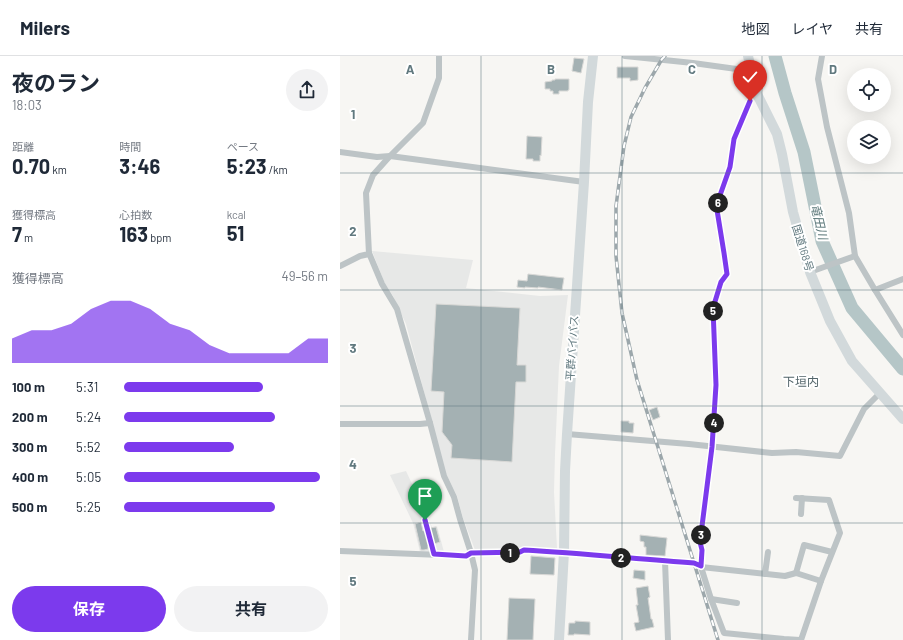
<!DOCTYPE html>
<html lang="ja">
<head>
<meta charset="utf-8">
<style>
  :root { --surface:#fff; --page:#f2f2f3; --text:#1f2937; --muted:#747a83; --line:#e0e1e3; --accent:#7c3aed }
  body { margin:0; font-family:Barlow,"Noto Sans JP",sans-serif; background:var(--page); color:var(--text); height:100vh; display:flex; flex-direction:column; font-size:15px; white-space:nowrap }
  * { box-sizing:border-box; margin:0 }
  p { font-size:13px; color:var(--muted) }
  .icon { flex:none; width:22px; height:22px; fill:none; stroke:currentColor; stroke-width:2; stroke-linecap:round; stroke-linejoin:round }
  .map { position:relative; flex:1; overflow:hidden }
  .panel { display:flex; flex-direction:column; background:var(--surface); width:340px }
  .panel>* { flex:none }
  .fabs { position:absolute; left:507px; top:12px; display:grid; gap:8px }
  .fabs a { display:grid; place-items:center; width:44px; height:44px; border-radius:50%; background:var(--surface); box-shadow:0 4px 16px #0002; font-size:20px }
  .pin { position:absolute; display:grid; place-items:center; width:34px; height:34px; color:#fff; margin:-41px -17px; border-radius:50% 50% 50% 0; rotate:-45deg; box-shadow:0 0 4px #0007 }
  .pin .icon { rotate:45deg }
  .km { position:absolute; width:20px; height:20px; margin:-10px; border-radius:50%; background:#222; color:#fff; font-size:11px; line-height:20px; text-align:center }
  .round { display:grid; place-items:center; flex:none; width:42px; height:42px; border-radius:21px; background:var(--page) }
  .head { display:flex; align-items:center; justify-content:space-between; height:68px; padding:0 12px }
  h1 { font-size:22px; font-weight:700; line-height:30px }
  .metrics { display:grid; grid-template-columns:repeat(3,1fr); gap:6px; height:68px; padding:4px 12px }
  .metrics div { display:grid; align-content:center }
  .metrics b { font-size:20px; font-weight:700 }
  .metrics small { font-size:11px; font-weight:400 }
  .metrics p { font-size:11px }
  .chart { height:112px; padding:8px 12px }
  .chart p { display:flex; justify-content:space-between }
  .chart svg { width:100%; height:72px; margin-top:4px; fill:var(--accent); opacity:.7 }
  .primary-button { display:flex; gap:8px; margin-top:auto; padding:8px 12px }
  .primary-button a { flex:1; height:46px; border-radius:24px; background:var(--accent); color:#fff; font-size:16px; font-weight:700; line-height:46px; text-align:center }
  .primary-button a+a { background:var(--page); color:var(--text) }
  ul { padding:0 12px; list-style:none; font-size:13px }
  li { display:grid; grid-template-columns:64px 48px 1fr; align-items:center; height:30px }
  li i { height:10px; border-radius:5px; background:var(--accent) }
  header { display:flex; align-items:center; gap:24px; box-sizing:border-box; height:56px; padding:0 20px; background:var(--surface); border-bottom:1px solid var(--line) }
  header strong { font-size:19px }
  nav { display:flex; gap:22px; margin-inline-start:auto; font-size:14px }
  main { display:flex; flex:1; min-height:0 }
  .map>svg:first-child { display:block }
  .built { fill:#e7e8e7 }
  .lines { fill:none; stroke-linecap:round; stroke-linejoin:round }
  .river { stroke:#b5c6c7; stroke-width:13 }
  .building { fill:#a4b1b3; stroke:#d8d8d6 }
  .service { stroke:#bdc4c6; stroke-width:3 }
  .minor { stroke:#bdc4c6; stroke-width:6 }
  .trunk { stroke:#d2d9db; stroke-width:10 }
  .rail-casing { stroke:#9ca7ab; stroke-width:3.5 }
  .rail { stroke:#fff; stroke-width:2; stroke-dasharray:6; stroke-linecap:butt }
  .route-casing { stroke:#fff; stroke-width:8 }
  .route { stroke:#7c3aed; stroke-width:5 }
  .grid { fill:none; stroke:#61797f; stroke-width:1; stroke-opacity:0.55 }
  .labels { text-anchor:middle; stroke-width:4; stroke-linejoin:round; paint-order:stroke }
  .street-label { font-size:11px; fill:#61797f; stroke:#fff }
  .water-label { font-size:12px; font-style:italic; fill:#5c787a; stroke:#fff }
  .neighbourhood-label { font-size:12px; fill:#53656a; stroke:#fff }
  .grid-label { font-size:13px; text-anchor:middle; font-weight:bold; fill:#61797f; stroke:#fff; stroke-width:4; stroke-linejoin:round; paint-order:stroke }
</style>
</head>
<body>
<header>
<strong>Milers</strong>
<nav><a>地図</a><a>レイヤ</a><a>共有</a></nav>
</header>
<main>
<section class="panel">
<div class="head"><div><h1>夜のラン</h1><p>18:03</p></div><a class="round"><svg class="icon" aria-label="share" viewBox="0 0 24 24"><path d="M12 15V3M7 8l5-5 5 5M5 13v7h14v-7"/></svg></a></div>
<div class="metrics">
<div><p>距離</p><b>0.70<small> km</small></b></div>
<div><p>時間</p><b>3:46</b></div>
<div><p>ペース</p><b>5:23<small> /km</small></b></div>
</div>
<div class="metrics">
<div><p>獲得標高</p><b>7<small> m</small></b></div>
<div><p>心拍数</p><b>163<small> bpm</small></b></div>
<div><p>kcal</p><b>51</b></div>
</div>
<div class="chart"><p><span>獲得標高</span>49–56 m</p>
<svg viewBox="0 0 160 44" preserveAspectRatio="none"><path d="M0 44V29L10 24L20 24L30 20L40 11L50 6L60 6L70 11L80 20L90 24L100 33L110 38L120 38L130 38L140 38L150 29L160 29V44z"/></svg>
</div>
<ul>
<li><b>100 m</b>5:31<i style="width:68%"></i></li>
<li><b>200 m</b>5:24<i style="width:74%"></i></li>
<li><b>300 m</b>5:52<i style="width:54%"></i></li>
<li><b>400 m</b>5:05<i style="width:96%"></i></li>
<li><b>500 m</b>5:25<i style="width:74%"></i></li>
</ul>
<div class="primary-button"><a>保存</a><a>共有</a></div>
</section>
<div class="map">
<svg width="563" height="584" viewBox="0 0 563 584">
  <rect width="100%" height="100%" fill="#f7f6f3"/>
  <g class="built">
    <path d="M32,195L133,204L126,232L200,240L228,239L219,310L215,398L214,436L217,492H181L180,495L135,494L123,462L117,440L106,418L66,268L53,240L45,228Z"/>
    <path d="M66,415L92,471L97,470L104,496H80L73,467L50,419Z"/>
  </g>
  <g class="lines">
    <path class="river" d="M435,0L445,37L464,96L482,185L512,252L563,313"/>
  </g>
  <g class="building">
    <path d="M234,2L244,3L241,17L232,15Z"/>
    <path d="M277,11H298V24L290,25V22H277Z"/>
    <path d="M215,23H229V34H228V35H219V38H213V35H210V33H205V26L212,25V24H215Z"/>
    <path d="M187,80L202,81L201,100L200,99V105H193V103H186Z"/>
    <path d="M188,218L224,222L222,234L198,231V232L185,231V232L177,231L178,224L187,225Z"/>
    <path d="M96,248L180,252L177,309H186V326H176L172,406L111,402L112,389L102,376L104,336L91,335Z"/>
    <path d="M317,351L320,361L313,364L309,354Z"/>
    <path d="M281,365H289V367H294L293,377L281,376Z"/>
    <path d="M81,466L83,475L85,474L89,490H88V493L84,494H81L75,468Z"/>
    <path d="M96,471L100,486L94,488L90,472Z"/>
    <path d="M300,479L327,482L325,500L306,499V491H304V486L300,485Z"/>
    <path d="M191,500L215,502L214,519L190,518Z"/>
    <path d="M294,514L305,515V524L293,522Z"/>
    <path d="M308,530L310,541L308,542L311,563H312L314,571L296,575L294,567L299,566L296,549H298L296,532Z"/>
    <path d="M169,542L195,543L193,584H167Z"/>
    <path d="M235,565L250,566V579L234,578V579H228L229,567H235Z"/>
  </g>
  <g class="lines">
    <path class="service" d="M75,440L85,464L94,498"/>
    <g class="minor">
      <path d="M285,0L353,7L411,15"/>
      <path d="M482,0L478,23L487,71L509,157L515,200L535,234L563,279"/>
      <path d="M416,36L410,45L394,83L390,111L378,145L377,154L384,197L387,218L381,226L373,252L376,329L372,391L360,486L362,495L361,511L371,543L384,577L444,583L460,584"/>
      <path d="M0,96L37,101L50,100L244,126"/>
      <path d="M29,197L42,228L57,253L90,367L104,420L114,441L120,463L131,497L135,514L131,584"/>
      <path d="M0,210L20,200L29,198L26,137L33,119L50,100L83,67L99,22V0"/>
      <path d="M470,216L515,200"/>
      <path d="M535,234L563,223"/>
      <path d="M0,368H80L90,367"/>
      <path d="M227,378L300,384L349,388L432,397L456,396L500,400L524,353L540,337"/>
      <path d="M456,442L489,444L500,477L481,525L461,584"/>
      <path d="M461,458L462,442"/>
      <path d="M0,495L126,500L131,497L180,496L184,494C241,497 297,503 354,507L361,511L445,520L456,517L481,525"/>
      <path d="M325,505L328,584"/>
      <path d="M456,517L464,489L492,496"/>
      <path d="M425,518L428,496"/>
      <path d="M371,543L397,547"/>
    </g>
    <g class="trunk">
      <path d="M408,0L416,36L437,78L442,98L453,156L470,216L490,265L512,305L563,363"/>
      <path d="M219,584L224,496L225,415L227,378L244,126L248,46L253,0"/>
    </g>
    <g class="rail-casing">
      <path id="rail" d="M325,0L322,3L305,32L291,61L284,90L276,150V200L282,257L297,324L378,584"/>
    </g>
    <use href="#rail" class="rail"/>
  </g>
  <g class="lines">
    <g class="route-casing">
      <path id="route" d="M85,464L94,498L126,500L131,497L180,496L184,494C241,497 297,503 354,507L361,510L362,494L360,486L372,391L376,329L373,252L381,226L387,218L384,197L377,154L378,145L390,111L394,83L410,45"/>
    </g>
    <use href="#route" class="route"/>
  </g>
  <path class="grid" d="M141,0V584M282,0V584M422,0V584M0,117H563M0,234H563M0,350H563M0,467H563"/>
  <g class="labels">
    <g class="street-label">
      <text transform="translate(463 192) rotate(73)" y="4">国道168号</text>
      <text transform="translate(232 292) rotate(-86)" y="4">平群バイパス</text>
    </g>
    <g class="water-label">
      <text transform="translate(479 166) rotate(77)" y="4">竜田川</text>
    </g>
    <g class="neighbourhood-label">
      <text x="461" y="330">下垣内</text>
    </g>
  </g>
  <g class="grid-label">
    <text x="70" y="18">A</text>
    <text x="211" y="18">B</text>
    <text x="352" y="18">C</text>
    <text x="493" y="18">D</text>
    <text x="13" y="63">1</text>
    <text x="13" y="180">2</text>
    <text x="13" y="297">3</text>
    <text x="13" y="413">4</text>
    <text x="13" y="530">5</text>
  </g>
</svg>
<div class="fabs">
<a><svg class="icon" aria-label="locate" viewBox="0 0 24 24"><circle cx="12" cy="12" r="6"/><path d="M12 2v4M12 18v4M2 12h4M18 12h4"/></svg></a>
<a><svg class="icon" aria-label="layers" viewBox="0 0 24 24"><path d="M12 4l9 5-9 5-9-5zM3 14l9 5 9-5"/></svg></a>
</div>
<div class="pin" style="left:85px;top:464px;background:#1e9e55"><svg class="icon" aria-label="arrive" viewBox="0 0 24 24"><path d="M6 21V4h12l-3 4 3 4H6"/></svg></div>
<div class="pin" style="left:410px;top:45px;background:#d93025"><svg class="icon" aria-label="check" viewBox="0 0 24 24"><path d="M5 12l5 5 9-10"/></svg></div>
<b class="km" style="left:170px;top:497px">1</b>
<b class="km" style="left:281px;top:502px">2</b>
<b class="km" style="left:361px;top:479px">3</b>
<b class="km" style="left:374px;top:367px">4</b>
<b class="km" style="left:373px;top:255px">5</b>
<b class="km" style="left:378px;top:147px">6</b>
</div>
</main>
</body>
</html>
